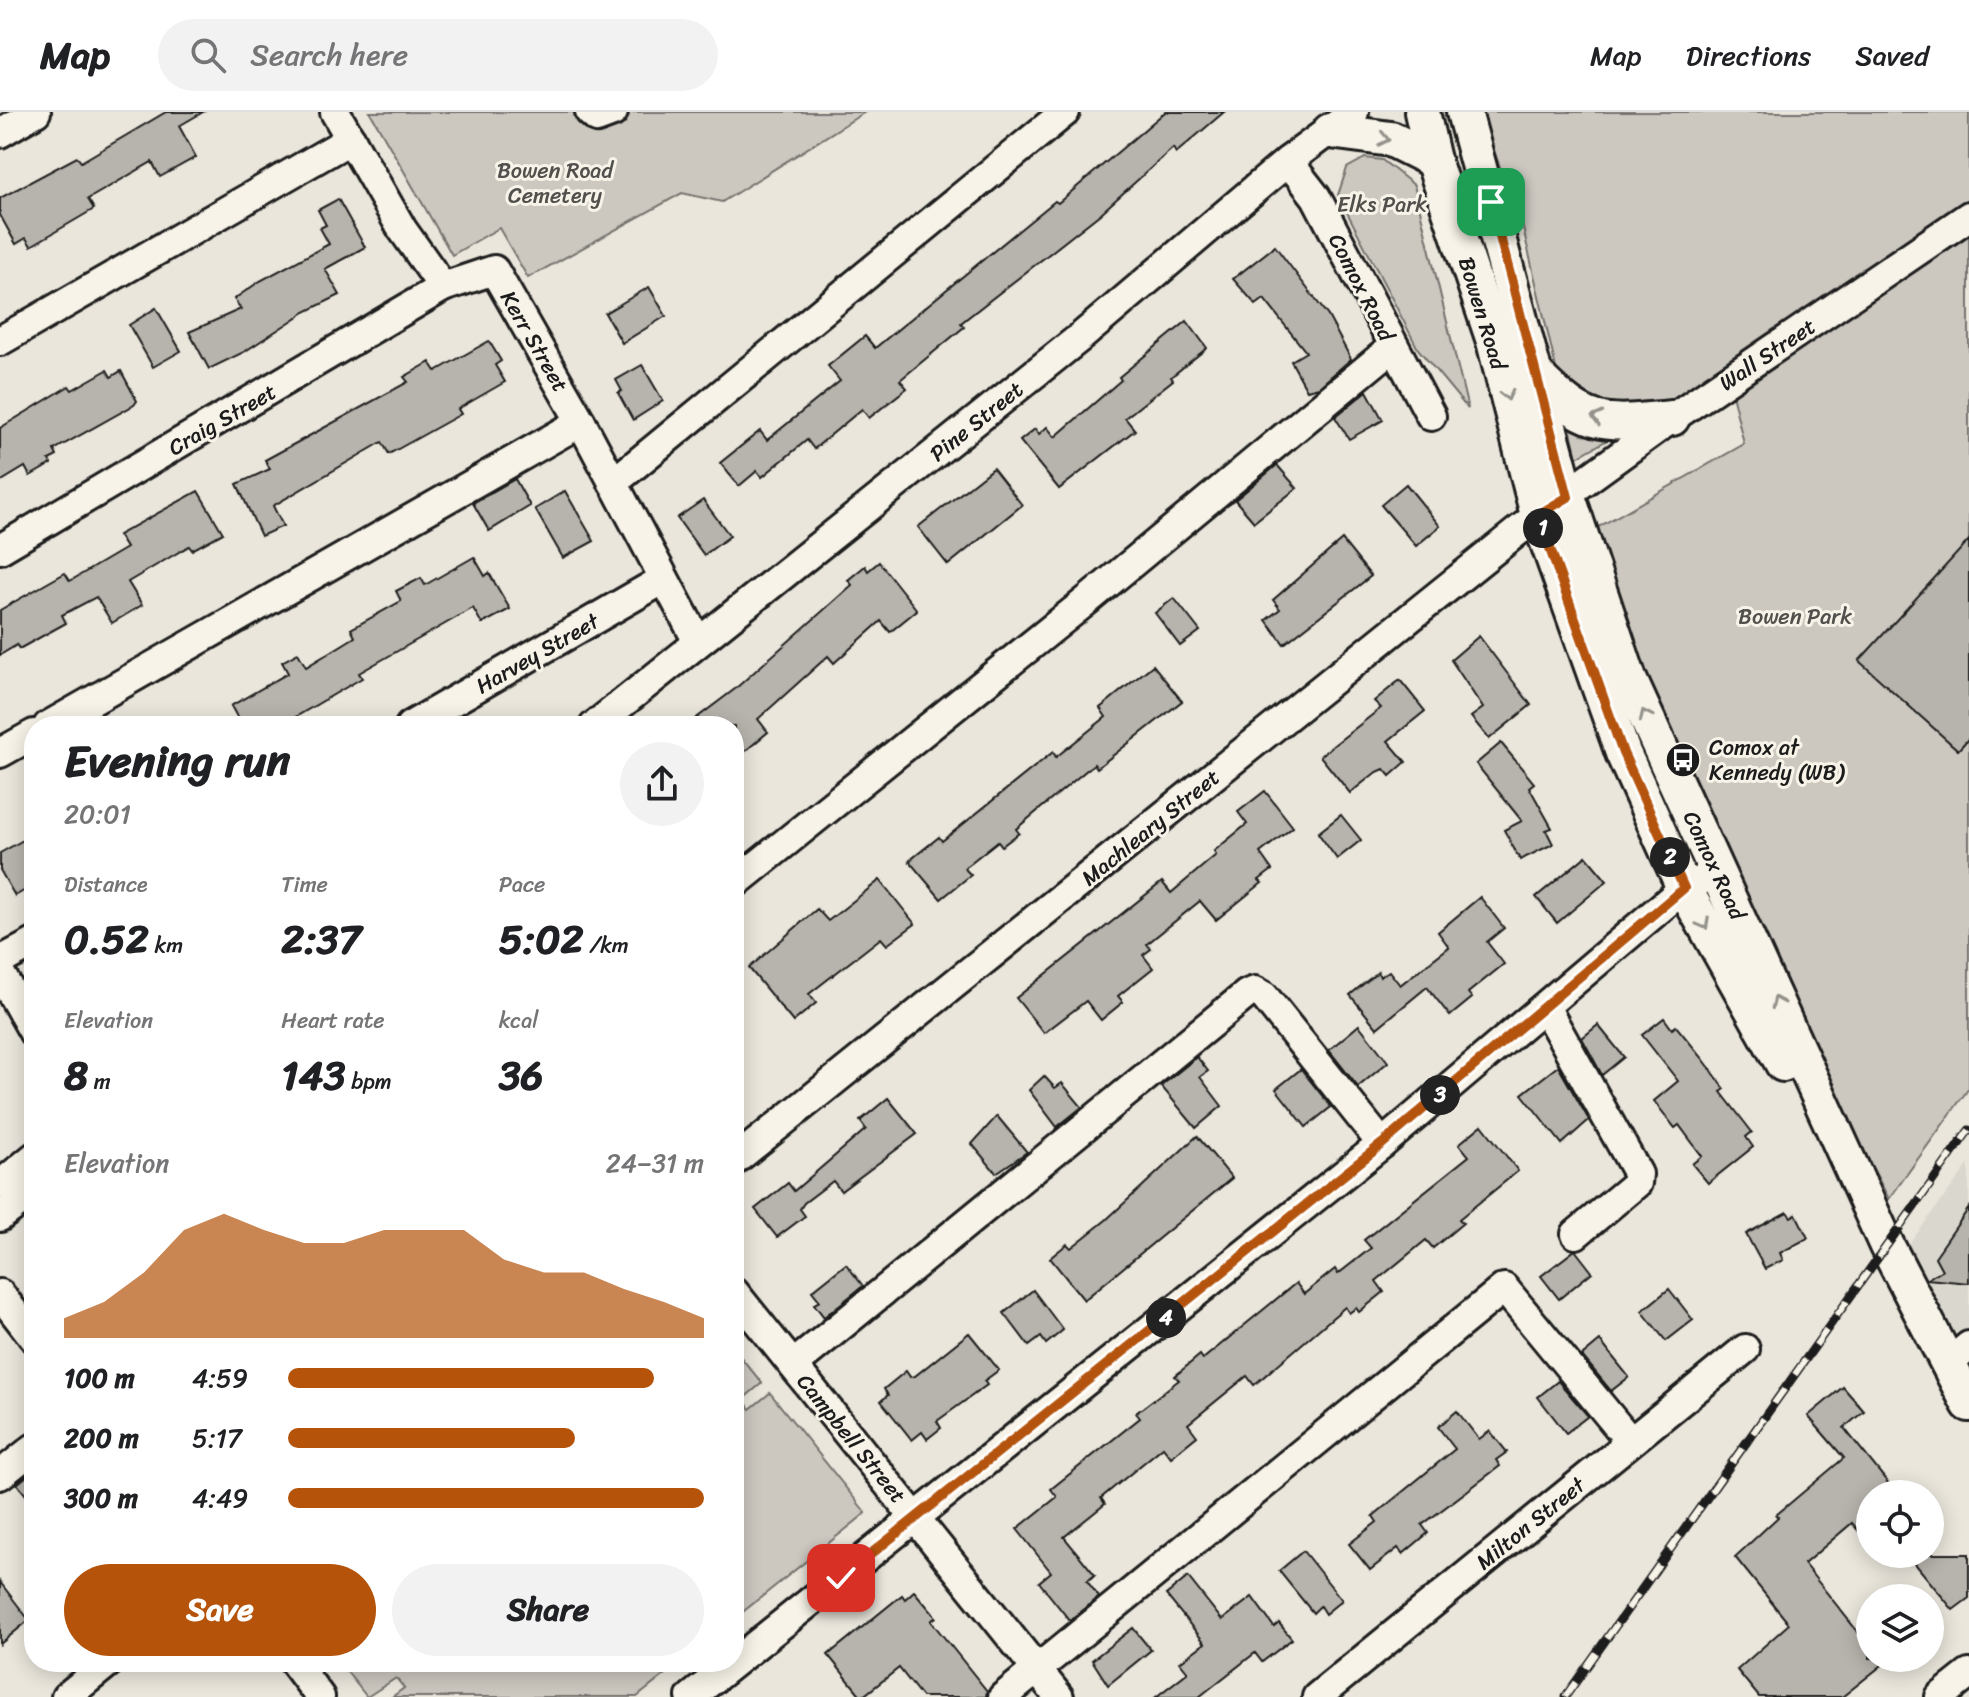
<!DOCTYPE html>
<html lang="en">
<head>
<meta charset="utf-8">
<style>
  :root { --surface:#fff; --page:#f2f2f2; --text:#202124; --muted:#757577; --line:#e0e0e0; --accent:#b45309 }
  body { margin:0; font-family:Sriracha,sans-serif; background:var(--page); color:var(--text); height:100vh; display:flex; flex-direction:column; font-size:30px; white-space:nowrap }
  * { box-sizing:border-box; margin:0 }
  p { font-size:26px; color:var(--muted) }
  .icon { flex:none; width:44px; height:44px; fill:none; stroke:currentColor; stroke-width:2; stroke-linecap:round; stroke-linejoin:round }
  .map { position:relative; flex:1; overflow:hidden }
  .sheet { position:absolute; left:24px; top:604px; width:720px; height:956px; display:flex; flex-direction:column; background:var(--surface); border-radius:32px; box-shadow:0 4px 20px #0003 }
  .sheet>* { flex:none }
  .fabs { position:absolute; left:1856px; top:1368px; display:grid; gap:16px }
  .fabs a { display:grid; place-items:center; width:88px; height:88px; border-radius:50%; background:var(--surface); box-shadow:0 4px 20px #0003; font-size:40px }
  .pin { position:absolute; display:grid; place-items:center; width:68px; height:68px; color:#fff; margin:-34px; border-radius:16px; box-shadow:0 4px 12px #0006 }
  .km { position:absolute; width:40px; height:40px; margin:-20px; border-radius:50%; background:#222; color:#fff; font-size:22px; line-height:40px; text-align:center }
  .round { display:grid; place-items:center; flex:none; width:84px; height:84px; border-radius:42px; background:var(--page) }
  .headline { display:flex; align-items:center; justify-content:space-between; height:136px; padding:0 40px }
  h1 { font-size:44px; font-weight:800; line-height:60px }
  .stats { display:grid; grid-template-columns:repeat(3,1fr); gap:12px; height:136px; padding:8px 40px }
  .stats div { display:grid; align-content:center }
  .stats b { font-size:40px; font-weight:800 }
  .stats small { font-size:22px; font-weight:400 }
  .stats p { font-size:22px }
  .chart { height:224px; padding:16px 40px }
  .chart p { display:flex; justify-content:space-between }
  .chart svg { width:100%; height:144px; margin-top:8px; fill:var(--accent); opacity:.7 }
  .cta { display:flex; gap:16px; margin-top:auto; padding:16px 40px }
  .cta a { flex:1; height:92px; border-radius:48px; background:var(--accent); color:#fff; font-size:32px; font-weight:800; line-height:92px; text-align:center }
  .cta a+a { background:var(--page); color:var(--text) }
  ul { padding:0 40px; list-style:none; font-size:26px }
  li { display:grid; grid-template-columns:128px 96px 1fr; align-items:center; height:60px }
  li i { height:20px; border-radius:10px; background:var(--accent) }
  header { display:flex; align-items:center; gap:48px; box-sizing:border-box; height:112px; padding:0 40px; background:var(--surface); border-bottom:2px solid var(--line) }
  header strong { font-size:38px }
  nav { display:flex; gap:44px; margin-inline-start:auto; font-size:28px }
  .search { width:560px; height:72px; background:var(--page); display:flex; align-items:center; gap:20px; box-sizing:border-box; padding:0 28px; border-radius:44px; color:var(--muted); font-size:30px }
  .map>svg:first-child { display:block }
  .built { fill:#dad7ce }
  .green { fill:#ccc8c0; stroke:#74726e; stroke-width:2 }
  .building { fill:#b6b4ac; stroke:#1c1c1c; stroke-width:2 }
  .lines { fill:none; stroke-linecap:round; stroke-linejoin:round }
  .minor-casing { stroke:#1c1c1c; stroke-width:34 }
  .major-casing { stroke:#1c1c1c; stroke-width:40 }
  .minor { stroke:#f7f3e8; stroke-width:28 }
  .major { stroke:#f7f3e8; stroke-width:34 }
  .rail-casing { stroke:#1c1c1c; stroke-width:9 }
  .rail { stroke:#f7f3e8; stroke-width:6; stroke-dasharray:18; stroke-linecap:butt }
  .oneway { stroke:#94928c }
  .route-casing { stroke:#fff; stroke-width:16 }
  .route { stroke:#b45309; stroke-width:10 }
  .labels { text-anchor:middle; stroke-width:6; stroke-linejoin:round; paint-order:stroke }
  .park-label { font-size:22px; fill:#51504d; stroke:#f7f3e8 }
  .street-label { font-size:22px; fill:#1c1c1c; stroke:#f7f3e8 }
  .poi-label { font-size:22px; fill:#1c1c1c; stroke:#f7f3e8; text-anchor:start }
</style>
</head>
<body>
<header>
<strong>Map</strong>
<div class="search"><svg class="icon" aria-label="search" viewBox="0 0 24 24"><circle cx="10" cy="10" r="6"/><path d="M15 15l6 6"/></svg>Search here</div>
<nav><a>Map</a><a>Directions</a><a>Saved</a></nav>
</header>
<div class="map">
<svg width="1969" height="1585" viewBox="0 0 1969 1585">
  <rect width="100%" height="100%" fill="#eae6dc"/>
  <filter id="ink" filterUnits="userSpaceOnUse"><feTurbulence type="fractalNoise" baseFrequency=".0125" numOctaves="2"/><feDisplacementMap in="SourceGraphic" scale="16" xChannelSelector="R" yChannelSelector="G"/><feConvolveMatrix kernelMatrix="1 2 1 2 8 2 1 2 1" color-interpolation-filters="sRGB"/></filter>
  <g filter="url(#ink)">
    <path class="built" d="M1969,1052V1278L1900,1144Z"/>
    <g class="green">
      <path d="M370,0H865L722,90L682,81L528,166L499,116L452,143Z"/>
      <path d="M1479,0H1969V976L1889,1087L1644,622L1595,417L1744,332L1727,261L1577,345L1522,112Z"/>
      <path d="M1365,46L1382,48L1414,73L1468,297L1418,237L1338,83L1347,56Z"/>
      <path d="M734,1237L762,1271L743,1287L750,1297L770,1281L866,1401L734,1507Z"/>
      <path d="M339,1550H681L637,1585H392L404,1576L396,1566L367,1585Z"/>
    </g>
    <g class="building">
      <path d="M166,0H203L179,14L196,45L160,65L152,50L88,87L94,97L31,134L26,126L16,132L0,103V86L77,45L81,50Z"/>
      <path d="M1165,0H1224L1176,41L1173,36L1100,102L961,211L964,215L900,268L907,276L869,306L862,297L814,337L807,328L762,365L757,359L739,374L720,351L760,319L767,328L840,269L828,254L865,224L875,236L1055,89L1058,91Z"/>
      <path d="M338,87L365,135L325,157L340,183L305,200L244,240L209,257L189,220L241,197L234,187L260,169L329,132L320,116L326,113L318,98Z"/>
      <path d="M1275,134L1328,204L1351,247L1319,275L1307,278L1291,249L1306,240L1264,187L1256,193L1233,167Z"/>
      <path d="M649,175L666,204L622,231L605,201Z"/>
      <path d="M156,196L181,239L153,255L129,213Z"/>
      <path d="M1187,209L1207,236L1171,265L1173,268L1125,306L1135,318L1059,377L1020,329L1035,317L1039,322L1047,315L1055,325L1121,268L1119,265Z"/>
      <path d="M489,229L501,249L495,253L505,270L458,297L461,302L389,342L382,330L273,394L283,414L261,424L237,372L270,357L265,348L408,270L404,265L430,250L436,259Z"/>
      <path d="M642,253L663,289L633,308L618,281L622,279L616,268Z"/>
      <path d="M107,258L111,265L121,259L137,289L134,293L54,338L57,344L49,348L51,352L30,364L25,355L0,370V316L69,274L72,278Z"/>
      <path d="M1367,279L1383,308L1349,327L1335,305Z"/>
      <path d="M1277,353L1297,376L1254,410L1235,388Z"/>
      <path d="M993,356L1022,393L948,453L918,415Z"/>
      <path d="M515,367L530,394L489,419L473,391Z"/>
      <path d="M1406,372L1440,414L1416,434L1381,393Z"/>
      <path d="M198,379L223,421L192,438L189,434L128,470L142,493L112,511L96,485L62,503L66,511L19,537L17,533L0,543V498L65,461L70,469L126,436L118,423Z"/>
      <path d="M565,379L594,429L563,446L535,397Z"/>
      <path d="M703,388L730,424L704,443L677,406Z"/>
      <path d="M1342,428L1371,464L1284,532L1266,508L1280,497L1273,488Z"/>
      <path d="M1969,428V626L1958,638L1859,549Z"/>
      <path d="M474,445L485,464L489,461L510,497L482,512L473,496L359,561L362,566L280,614H242L231,594L288,561L282,550L298,541L306,555L355,525L351,517L401,489L396,479L421,466L425,473Z"/>
      <path d="M879,450L917,498L890,520L881,509L834,551L828,544L758,607L768,620L743,641L734,630V614H686L735,577L852,473L848,468L865,454L868,459Z"/>
      <path d="M1174,486L1200,519L1180,534L1155,501Z"/>
      <path d="M1479,524L1531,593L1489,627L1471,605L1483,596L1451,548Z"/>
      <path d="M1153,553L1182,589L1097,656L1094,652L1016,717L1019,721L1002,734L998,729L964,756L971,763L941,787L909,749L939,725L942,729L1053,640L1056,645L1106,605L1100,596Z"/>
      <path d="M1400,568L1425,599L1388,629L1406,650L1390,664L1384,657L1375,661L1350,681L1320,644L1381,596L1374,589Z"/>
      <path d="M1501,631L1534,671L1529,675L1552,716L1546,718L1553,732L1520,748L1504,718L1522,709L1476,652Z"/>
      <path d="M1265,679L1293,715L1260,741L1272,758L1259,768L1262,771L1216,808L1200,789L1147,832L1151,837L1143,843L1153,856L1118,884L1123,890L1101,908L1086,889L1044,921L1016,886L1162,770L1171,781L1216,743L1214,739L1247,712L1238,700Z"/>
      <path d="M1341,703L1361,728L1337,747L1318,721Z"/>
      <path d="M25,727L34,742V773L15,784L0,758V741Z"/>
      <path d="M1586,744L1607,769L1557,811L1536,785Z"/>
      <path d="M880,768L915,812L887,833L881,826L809,882L816,891L793,910L749,856L817,797L828,809Z"/>
      <path d="M1480,785L1504,816L1487,830L1504,852L1468,881L1472,886L1450,904L1427,875L1377,916L1350,883L1378,860L1380,865L1389,859L1400,873L1449,835L1438,820Z"/>
      <path d="M1664,906L1672,917L1676,914L1704,948L1725,977L1721,980L1752,1020L1746,1025L1753,1035L1708,1071L1692,1052L1702,1044L1679,1013L1675,1016L1654,989L1678,969L1642,923Z"/>
      <path d="M1359,913L1388,950L1358,975L1329,938Z"/>
      <path d="M1598,913L1624,945L1602,963L1582,926Z"/>
      <path d="M1197,945L1208,959L1200,965L1222,994L1196,1016L1161,974Z"/>
      <path d="M1558,954L1589,1008L1562,1032L1522,982Z"/>
      <path d="M1301,957L1331,995L1306,1015L1276,977Z"/>
      <path d="M1044,964L1055,976L1062,971L1082,995L1057,1015L1029,978Z"/>
      <path d="M888,986L917,1022L841,1079L833,1069L804,1091L800,1097L805,1104L777,1125L755,1097L788,1071L794,1079L866,1017L860,1009Z"/>
      <path d="M997,1004L1027,1040L996,1061L972,1032Z"/>
      <path d="M1482,1013L1518,1059L1459,1107L1463,1111L1433,1136L1426,1128L1376,1169L1384,1180L1359,1200L1356,1196L1349,1201L1345,1195L1254,1273L1247,1264L1188,1312L1197,1324L1171,1345L1163,1335L1101,1386L1105,1392L1064,1425L1095,1463L1087,1469L1099,1485L1070,1509L1039,1470L1051,1460L1017,1417L1057,1385L1051,1377L1140,1306L1136,1301L1179,1268L1175,1264L1200,1243L1203,1247L1296,1171L1304,1182L1335,1157L1338,1162L1371,1136L1364,1128L1469,1044L1459,1032Z"/>
      <path d="M1197,1024L1232,1066L1084,1188L1050,1146L1067,1132L1071,1136L1106,1108Z"/>
      <path d="M1969,1096V1171L1927,1167L1942,1158L1935,1145Z"/>
      <path d="M1787,1100L1791,1105L1796,1102L1808,1126L1780,1141L1783,1148L1765,1157L1746,1122Z"/>
      <path d="M1575,1138L1592,1160L1559,1187L1541,1164Z"/>
      <path d="M846,1152L863,1174L824,1205L814,1192L820,1189L812,1179Z"/>
      <path d="M1669,1177L1693,1208L1666,1229L1642,1199Z"/>
      <path d="M1033,1178L1063,1218L1046,1232L1041,1225L1029,1234L1004,1201Z"/>
      <path d="M969,1221L999,1258L984,1269L987,1273L937,1309L941,1316L927,1327L922,1320L912,1328L881,1289L888,1283L884,1277L906,1259L910,1265L915,1264Z"/>
      <path d="M1600,1229L1629,1265L1611,1279L1582,1244Z"/>
      <path d="M1558,1269L1588,1304L1566,1321L1538,1285Z"/>
      <path d="M1843,1275L1864,1299L1844,1316L1897,1382H1870V1433L1852,1411L1804,1452L1862,1525L1870,1519V1546H1891L1842,1585H1759L1737,1558L1789,1512L1735,1445L1778,1405L1776,1403L1844,1346L1808,1304Z"/>
      <path d="M1457,1299L1479,1327L1490,1319L1507,1340L1496,1348L1500,1354L1422,1413L1428,1421L1403,1442L1398,1436L1370,1458L1349,1432L1377,1410L1373,1404L1455,1337L1438,1315Z"/>
      <path d="M34,1358V1393L17,1372Z"/>
      <path d="M1303,1439L1342,1488L1325,1502L1320,1494L1313,1501L1279,1459Z"/>
      <path d="M1907,1442H1969V1486L1953,1498Z"/>
      <path d="M1188,1465L1222,1508L1252,1485L1274,1515L1279,1511L1292,1527L1262,1550L1255,1541L1199,1585H1156L1188,1560L1180,1550L1205,1531L1166,1483Z"/>
      <path d="M0,1470L29,1508L0,1532Z"/>
      <path d="M914,1479L936,1505L931,1509L987,1579L986,1585H922L899,1556L862,1585L828,1543L902,1483L905,1487Z"/>
      <path d="M1133,1516L1151,1538L1108,1573L1092,1548Z"/>
    </g>
    <g class="lines">
      <g class="minor-casing">
        <g id="minor">
          <path d="M335,0L402,117L443,175"/>
          <path d="M590,0L597,6L613,0"/>
          <path d="M0,21L36,0"/>
          <path d="M1288,49L1316,85L1431,304"/>
          <path d="M0,229L351,27"/>
          <path d="M613,371L1065,0"/>
          <path d="M0,437L443,175L494,158L581,310L698,530"/>
          <path d="M48,614L581,310"/>
          <path d="M410,614L664,467"/>
          <path d="M594,614L1083,223L1288,49L1354,0"/>
          <path d="M0,641L34,622"/>
          <path d="M734,772L1090,486L1393,235"/>
          <path d="M0,849L34,831"/>
          <path d="M0,861L34,921"/>
          <path d="M1545,895L1638,1062L1637,1071L1576,1122"/>
          <path d="M734,1049L1538,403L1672,306L1969,104"/>
          <path d="M0,1073L34,1045"/>
          <path d="M0,1105L34,1079"/>
          <path d="M734,1180L1059,1585"/>
          <path d="M0,1182L34,1226"/>
          <path d="M1948,1252L1969,1234"/>
          <path d="M793,1253L1247,882L1255,879L1264,884L1382,1032"/>
          <path d="M0,1363L34,1336"/>
          <path d="M294,1550L320,1585"/>
          <path d="M66,1585L109,1550"/>
          <path d="M691,1585L1382,1032L1684,776L1719,760"/>
          <path d="M1003,1585L1504,1176L1630,1329"/>
          <path d="M1317,1585L1745,1237"/>
          <path d="M1940,1585L1969,1562"/>
        </g>
      </g>
      <g class="major-casing">
        <g id="major">
          <path d="M1422,0L1433,48L1494,229L1538,403L1623,641L1684,776L1783,952"/>
          <path d="M1464,0L1568,385L1629,567L1887,1134L1969,1292"/>
          <path d="M1330,19L1391,27L1433,48"/>
          <path d="M1536,263C1587,315 1601,313 1672,306"/>
        </g>
      </g>
      <use href="#minor" class="minor"/>
      <use href="#major" class="major"/>
      <g class="rail-casing">
        <path id="rail" d="M1565,1585L1969,1018"/>
      </g>
      <use href="#rail" class="rail"/>
    </g>
    <defs><path id="oneway-chevron" d="M-2-3.5L2.5 0L-2 3.5" fill="none" stroke-width="1.6" stroke-linecap="round" stroke-linejoin="round" transform="scale(2)"/></defs>
    <g class="oneway">
      <use href="#oneway-chevron" transform="translate(1384 27) rotate(12)"/>
      <use href="#oneway-chevron" transform="translate(1507 283) rotate(76)"/>
      <use href="#oneway-chevron" transform="translate(1597 306) rotate(-165)"/>
      <use href="#oneway-chevron" transform="translate(1645 603) rotate(-115)"/>
      <use href="#oneway-chevron" transform="translate(1704 812) rotate(61)"/>
      <use href="#oneway-chevron" transform="translate(1777 890) rotate(-114)"/>
    </g>
  </g>
  <g class="lines" filter="url(#ink)">
    <g class="route-casing">
      <path id="route" d="M841,1466L1382,1032L1684,776L1623,641L1538,403L1568,385L1491,90"/>
    </g>
    <use href="#route" class="route"/>
  </g>
  <defs>
    <g id="bus-disc" transform="scale(1.8)"><circle r="9.5" fill="#1c1c1c" stroke="#f7f3e8"/><path d="M-5-6H5V4H4V6H2V4H-2V6H-4V4H-5ZM-3.5-4V0h7V-4ZM-3.5 1.2v1.5H-2V1.2ZM2 1.2v1.5H3.5V1.2Z" fill="#fff"/></g>
  </defs>
  <g fill-rule="evenodd">
    <use href="#bus-disc" x="1683" y="648"/>
  </g>
  <g class="labels">
    <g class="park-label">
      <text x="555" y="66">Bowen Road<tspan x="555" dy="25">Cemetery</tspan></text>
      <text x="1382" y="100">Elks Park</text>
      <text x="1795" y="512">Bowen Park</text>
    </g>
    <g class="street-label">
      <text transform="translate(1362 175) rotate(63)" y="8">Comox Road</text>
      <text transform="translate(1483 201) rotate(73)" y="8">Bowen Road</text>
      <text transform="translate(535 229) rotate(60)" y="8">Kerr Street</text>
      <text transform="translate(1767 242) rotate(-34)" y="8">Wall Street</text>
      <text transform="translate(222 307) rotate(-30)" y="8">Craig Street</text>
      <text transform="translate(976 309) rotate(-39)" y="8">Pine Street</text>
      <text transform="translate(537 541) rotate(-30)" y="8">Harvey Street</text>
      <text transform="translate(1150 715) rotate(-39)" y="8">Machleary Street</text>
      <text transform="translate(1715 753) rotate(65)" y="8">Comox Road</text>
      <text transform="translate(852 1326) rotate(51)" y="8">Campbell Street</text>
      <text transform="translate(1530 1411) rotate(-39)" y="8">Milton Street</text>
    </g>
    <g class="poi-label">
      <text x="1709" y="643">Comox at<tspan x="1709" dy="25">Kennedy (WB)</tspan></text>
    </g>
  </g>
</svg>
<div class="fabs">
<a><svg class="icon" aria-label="locate" viewBox="0 0 24 24"><circle cx="12" cy="12" r="6"/><path d="M12 2v4M12 18v4M2 12h4M18 12h4"/></svg></a>
<a><svg class="icon" aria-label="layers" viewBox="0 0 24 24"><path d="M12 4l9 5-9 5-9-5zM3 14l9 5 9-5"/></svg></a>
</div>
<div class="pin" style="left:1491px;top:90px;background:#1e9e55"><svg class="icon" aria-label="arrive" viewBox="0 0 24 24"><path d="M6 21V4h12l-3 4 3 4H6"/></svg></div>
<div class="pin" style="left:841px;top:1466px;background:#d93025"><svg class="icon" aria-label="check" viewBox="0 0 24 24"><path d="M5 12l5 5 9-10"/></svg></div>
<b class="km" style="left:1543px;top:416px">1</b>
<b class="km" style="left:1670px;top:745px">2</b>
<b class="km" style="left:1440px;top:983px">3</b>
<b class="km" style="left:1166px;top:1206px">4</b>
<section class="sheet">
<div class="headline"><div><h1>Evening run</h1><p>20:01</p></div><a class="round"><svg class="icon" aria-label="share" viewBox="0 0 24 24"><path d="M12 15V3M7 8l5-5 5 5M5 13v7h14v-7"/></svg></a></div>
<div class="stats">
<div><p>Distance</p><b>0.52<small> km</small></b></div>
<div><p>Time</p><b>2:37</b></div>
<div><p>Pace</p><b>5:02<small> /km</small></b></div>
</div>
<div class="stats">
<div><p>Elevation</p><b>8<small> m</small></b></div>
<div><p>Heart rate</p><b>143<small> bpm</small></b></div>
<div><p>kcal</p><b>36</b></div>
</div>
<div class="chart"><p><span>Elevation</span>24–31 m</p>
<svg viewBox="0 0 160 44" preserveAspectRatio="none"><path d="M0 44V38L10 33L20 24L30 11L40 6L50 11L60 15L70 15L80 11L90 11L100 11L110 20L120 24L130 24L140 29L150 33L160 38V44z"/></svg>
</div>
<ul>
<li><b>100 m</b>4:59<i style="width:88%"></i></li>
<li><b>200 m</b>5:17<i style="width:69%"></i></li>
<li><b>300 m</b>4:49<i style="width:100%"></i></li>
</ul>
<div class="cta"><a>Save</a><a>Share</a></div>
</section>
</div>
</body>
</html>
